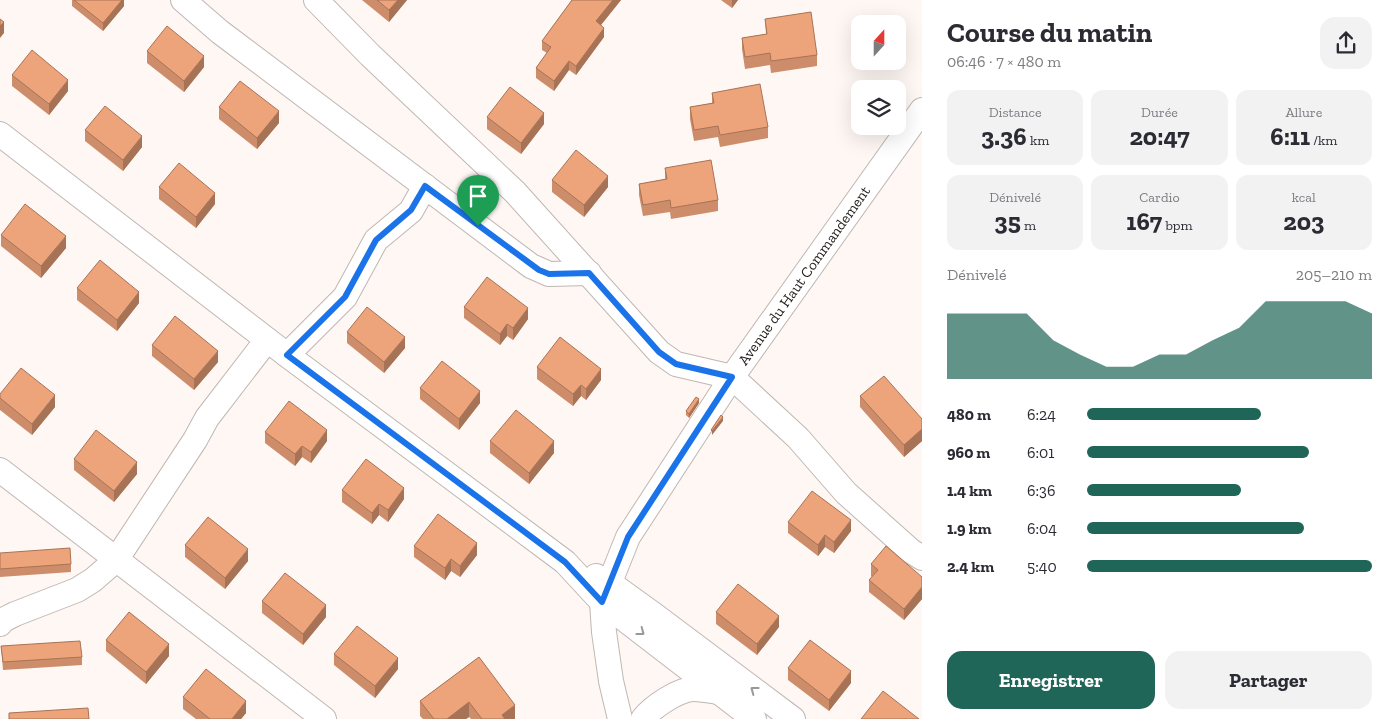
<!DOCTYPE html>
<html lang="fr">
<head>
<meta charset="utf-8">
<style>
  :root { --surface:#fff; --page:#f2f2f3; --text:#2b2b33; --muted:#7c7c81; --accent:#206658 }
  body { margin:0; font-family:"Zilla Slab",serif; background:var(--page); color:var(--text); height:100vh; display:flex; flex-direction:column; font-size:19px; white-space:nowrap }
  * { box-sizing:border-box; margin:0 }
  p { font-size:16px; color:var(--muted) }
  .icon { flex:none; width:28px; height:28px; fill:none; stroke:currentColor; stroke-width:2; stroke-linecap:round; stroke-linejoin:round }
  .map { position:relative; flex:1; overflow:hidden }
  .drawer { display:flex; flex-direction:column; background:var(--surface); width:475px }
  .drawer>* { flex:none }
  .needle { width:32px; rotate:21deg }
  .buttons { position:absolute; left:851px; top:15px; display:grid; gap:10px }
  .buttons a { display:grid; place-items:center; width:55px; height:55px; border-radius:10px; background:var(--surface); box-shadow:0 5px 20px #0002; font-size:25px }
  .pin { position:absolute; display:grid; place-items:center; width:42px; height:42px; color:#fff; margin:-51px -21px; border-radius:50% 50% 50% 0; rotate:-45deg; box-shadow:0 0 5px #0007 }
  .pin .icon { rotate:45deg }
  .round { display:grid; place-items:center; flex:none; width:52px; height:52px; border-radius:15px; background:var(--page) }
  .overview { display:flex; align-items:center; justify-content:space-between; height:85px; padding:0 25px }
  h1 { font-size:28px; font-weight:700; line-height:38px }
  .metrics { display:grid; grid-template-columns:repeat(3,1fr); gap:8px; height:85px; padding:5px 25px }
  .metrics div { display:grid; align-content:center; border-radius:12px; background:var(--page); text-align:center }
  .metrics b { font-size:25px; font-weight:700 }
  .metrics small { font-size:14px; font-weight:400 }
  .metrics p { font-size:14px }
  .chart { height:140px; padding:10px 25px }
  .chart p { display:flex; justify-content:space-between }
  .chart svg { width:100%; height:90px; margin-top:5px; fill:var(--accent); opacity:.7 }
  .action { display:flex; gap:10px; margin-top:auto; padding:10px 25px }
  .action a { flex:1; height:58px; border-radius:15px; background:var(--accent); color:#fff; font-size:20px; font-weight:700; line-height:58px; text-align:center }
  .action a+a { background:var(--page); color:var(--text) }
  ul { padding:0 25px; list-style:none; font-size:16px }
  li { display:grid; grid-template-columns:80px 60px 1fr; align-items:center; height:38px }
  li i { height:12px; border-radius:6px; background:var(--accent) }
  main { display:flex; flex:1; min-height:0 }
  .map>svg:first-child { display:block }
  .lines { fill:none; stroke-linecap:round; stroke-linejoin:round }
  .minor-casing { stroke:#c1b6b2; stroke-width:26 }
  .minor { stroke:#fff; stroke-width:24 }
  .wall { fill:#cd8d6a }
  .shaded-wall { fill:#a77356 }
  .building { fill:#eea47b; stroke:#a77356 }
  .oneway { stroke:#9b9998 }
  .route-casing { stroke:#fff; stroke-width:10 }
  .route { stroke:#1a73e8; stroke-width:6 }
  .labels { text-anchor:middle; stroke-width:5; stroke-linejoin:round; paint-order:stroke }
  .street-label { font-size:15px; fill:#201c1a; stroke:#fef7f4 }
</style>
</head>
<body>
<main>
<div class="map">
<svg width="922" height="719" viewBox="0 0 922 719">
  <rect width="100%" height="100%" fill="#fef7f4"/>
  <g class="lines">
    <g class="minor-casing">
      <g id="minor">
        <path d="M183,0L220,32L531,266L549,274L589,273"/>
        <path d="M316,0L370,55L515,192L659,352L676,364L732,377L798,438L846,493L911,551L922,558"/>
        <path d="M0,134L287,355L565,562L602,602L754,719"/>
        <path d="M287,355L345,297L376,240L411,211L425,186"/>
        <path d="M0,470L324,719"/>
        <path d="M596,576L610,583L653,614L793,719"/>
        <path d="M0,624L3,620L15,614L77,590L93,580L116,560L195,440L207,418L267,340"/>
        <path id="s1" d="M620,719L611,681L604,632L602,602L628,537L732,377L922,110"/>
        <path d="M643,719C652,707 679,689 694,689C702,689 710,691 718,692"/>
      </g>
    </g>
    <use href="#minor" class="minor"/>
  </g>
  <g class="wall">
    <path d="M72,0H124V6L103,31L72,6Z"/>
    <path d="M362,0H407L389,22Z"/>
    <path d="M572,0H621L601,25L604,37L576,75L569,70L554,91L536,78V68L547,53L542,50V41Z"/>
    <path d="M721,0H738L732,8Z"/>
    <path d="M765,19L817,55V66L771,73L770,65L745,69L742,49V38L766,34Z"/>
    <path d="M147,51L204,67L184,92L147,63Z"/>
    <path d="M12,75L68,91L49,115L12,86Z"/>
    <path d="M712,93L768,127V138L720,147L718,137L694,141L690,119V107L712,103Z"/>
    <path d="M219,107L279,123L257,149L219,119Z"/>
    <path d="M487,117L544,124L521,154L487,129Z"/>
    <path d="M85,130L142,147L123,171L85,141Z"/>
    <path d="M665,168L718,200V211L671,219L670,212L643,216L639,195V184L665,179Z"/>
    <path d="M552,180L608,187L584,217L552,192Z"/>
    <path d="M159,187L215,204L196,228L159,199Z"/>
    <path d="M1,235L66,248L41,278L1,246Z"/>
    <path d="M77,288L139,303L117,331L77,300Z"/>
    <path d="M464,307L528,319L513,340L507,336L500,345L464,318Z"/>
    <path d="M347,332L405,348L384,373L347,343Z"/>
    <path d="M152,345L218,362L194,390L152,356Z"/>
    <path d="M537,367L601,380L586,400L581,396L573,406L537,379Z"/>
    <path d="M420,388L480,403L459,430L420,399Z"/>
    <path d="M0,394L55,407L32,435L0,410Z"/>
    <path d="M860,396L922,419V441L904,457L860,407Z"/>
    <path d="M699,403L689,418L686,415V411Z"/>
    <path d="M265,432L327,441L311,463L302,457L295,466L265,443Z"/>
    <path d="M490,441L554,453L529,484L490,453Z"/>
    <path d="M74,459L137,474L114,502L74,470Z"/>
    <path d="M342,490L404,499L388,522L379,515L372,524L342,502Z"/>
    <path d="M788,522L851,531L834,553L825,547L818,556L788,533Z"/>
    <path d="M185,545L248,561L225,589L185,557Z"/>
    <path d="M414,546L477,555L460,577L451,571L445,580L414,557Z"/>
    <path d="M0,553L71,564V572L0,577Z"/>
    <path d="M871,564L922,577V599L904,620L869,592V580L872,577L871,576Z"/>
    <path d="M262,601L326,617L303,645L262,613Z"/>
    <path d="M716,612L779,627L757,655L716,624Z"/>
    <path d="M106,640L169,656L146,684L106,651Z"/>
    <path d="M1,646L82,657V665L3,670Z"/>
    <path d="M334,654L398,669L375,698L334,665Z"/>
    <path d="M479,657L515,719H471L469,717L466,719H423L420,716V701Z"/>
    <path d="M788,668L851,683L829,711L788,680Z"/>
    <path d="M183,697L246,713L241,719H196L183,709Z"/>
  </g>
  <g class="shaded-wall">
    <path d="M122,0H124V6L103,31V23Z"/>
    <path d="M398,0H407L389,22V10Z"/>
    <path d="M613,0H621L596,31V21Z"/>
    <path d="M732,0H738L732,8Z"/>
    <path d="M4,22V33L0,38V26Z"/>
    <path d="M604,28V37L576,75V66Z"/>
    <path d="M204,56V67L184,92V81Z"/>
    <path d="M569,61V70L554,91V81Z"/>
    <path d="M68,80V91L49,115V104Z"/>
    <path d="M279,111V123L257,149V138Z"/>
    <path d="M544,113V124L521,154V143Z"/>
    <path d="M142,136V147L123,171V160Z"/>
    <path d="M608,176V187L584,217V205Z"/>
    <path d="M215,193V204L196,228V217Z"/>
    <path d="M66,236V248L41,278V266Z"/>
    <path d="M139,292V303L117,331V320Z"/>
    <path d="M528,308V319L513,340V328Z"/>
    <path d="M507,324V336L500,345V334Z"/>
    <path d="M405,337V348L384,373V362Z"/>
    <path d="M218,351V362L194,390V379Z"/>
    <path d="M601,369V380L586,400V389Z"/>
    <path d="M581,385V396L573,406V394Z"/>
    <path d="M480,391V403L459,430V419Z"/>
    <path d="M55,395V407L32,435V424Z"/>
    <path d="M699,399V403L689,418V414Z"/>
    <path d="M723,417V421L712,435V431Z"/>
    <path d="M922,429V441L904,457V445Z"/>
    <path d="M327,430V441L311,463V452Z"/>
    <path d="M554,441V453L529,484V473Z"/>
    <path d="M302,446V457L295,466V454Z"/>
    <path d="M137,462V474L114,502V491Z"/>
    <path d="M404,488V499L388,522V510Z"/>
    <path d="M379,504V515L372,524V513Z"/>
    <path d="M851,520V531L834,553V542Z"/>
    <path d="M825,535V547L818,556V545Z"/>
    <path d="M477,543V555L460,577V566Z"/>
    <path d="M248,549V561L225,589V578Z"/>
    <path d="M451,559V571L445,580V568Z"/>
    <path d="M922,587V599L904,620V609Z"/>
    <path d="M326,605V617L303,645V634Z"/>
    <path d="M779,616V627L757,655V644Z"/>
    <path d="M169,644V656L146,684V672Z"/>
    <path d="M398,658V669L375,698V686Z"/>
    <path d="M851,671V683L829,711V700Z"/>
    <path d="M246,701V713L241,719H232Z"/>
    <path d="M469,702V717L466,719H447Z"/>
    <path d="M515,705V719H502V715Z"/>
  </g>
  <g class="building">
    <path d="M74,0H122L103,23Z"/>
    <path d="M377,0H398L389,10Z"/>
    <path d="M572,0H613L596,21L604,28L576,66L569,61L554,81L536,68L551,47L542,41Z"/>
    <path d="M811,12L817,55L771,61L770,53L745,57L742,38L767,34L765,19Z"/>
    <path d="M0,19L4,22L0,26Z"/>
    <path d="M167,26L204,56L184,81L147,51Z"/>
    <path d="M32,50L68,80L49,104L12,75Z"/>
    <path d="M240,81L279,111L257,138L219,107Z"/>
    <path d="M760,84L768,127L720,135L718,126L694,130L690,107L714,103L712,93Z"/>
    <path d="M510,87L544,113L521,143L487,117Z"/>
    <path d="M105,106L142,136L123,160L85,130Z"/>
    <path d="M576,150L608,176L584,205L552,180Z"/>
    <path d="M711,160L718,200L671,208L670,200L643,205L639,184L667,179L665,168Z"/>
    <path d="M179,163L215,193L196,217L159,187Z"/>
    <path d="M25,204L66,236L41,266L1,235Z"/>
    <path d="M100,260L139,292L117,320L77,288Z"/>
    <path d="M487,277L528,308L513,328L507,324L500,334L464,307Z"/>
    <path d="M367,307L405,337L384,362L347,332Z"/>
    <path d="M175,316L218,351L194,379L152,345Z"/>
    <path d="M560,337L601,369L586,389L581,385L573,394L537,367Z"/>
    <path d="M442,361L480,391L459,419L420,388Z"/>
    <path d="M21,368L55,395L32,424L0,398V394Z"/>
    <path d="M884,376L922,419V429L904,445L860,396Z"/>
    <path d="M696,397L699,399L689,414L686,411Z"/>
    <path d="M289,401L327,430L311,452L302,446L295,454L265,432Z"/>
    <path d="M516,410L554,441L529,473L490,441Z"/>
    <path d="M721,415L723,417L712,431L711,430Z"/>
    <path d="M96,430L137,462L114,491L74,459Z"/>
    <path d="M366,459L404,488L388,510L379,504L372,513L342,490Z"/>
    <path d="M812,491L851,520L834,542L825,535L818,545L788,522Z"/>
    <path d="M438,514L477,543L460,566L451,559L445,568L414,546Z"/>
    <path d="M208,517L248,549L225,578L185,545Z"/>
    <path d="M886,546L922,577V587L904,609L869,580L878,570L871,564Z"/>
    <path d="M70,548L71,564L0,569V553Z"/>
    <path d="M285,573L326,605L303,634L262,601Z"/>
    <path d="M738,584L779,616L757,644L716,612Z"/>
    <path d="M129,612L169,644L146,672L106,640Z"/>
    <path d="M357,626L398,658L375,686L334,654Z"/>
    <path d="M810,640L851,671L829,700L788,668Z"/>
    <path d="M80,641L82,657L3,662L1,646Z"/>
    <path d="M479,657L515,705L502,715L505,719H482L469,702L447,719H434L420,701Z"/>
    <path d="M206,669L246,701L232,719H210L183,697Z"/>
    <path d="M883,691L919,719H861Z"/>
    <path d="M88,708L89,719H9V713Z"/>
  </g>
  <defs><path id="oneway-chevron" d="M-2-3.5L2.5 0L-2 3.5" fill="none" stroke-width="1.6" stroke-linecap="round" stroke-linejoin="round" transform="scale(1.25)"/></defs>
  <g class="oneway">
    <use href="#oneway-chevron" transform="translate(641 632) rotate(37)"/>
    <use href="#oneway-chevron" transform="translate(754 690) rotate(-143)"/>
  </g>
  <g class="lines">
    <g class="route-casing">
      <path id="route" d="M425,186L539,270L549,274L589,273L659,352L676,364L732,377L628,537L602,602L565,562L287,355L345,297L376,240L411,210Z"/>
    </g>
    <use href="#route" class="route"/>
  </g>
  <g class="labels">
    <g class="street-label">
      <text dy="5" stroke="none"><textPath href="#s1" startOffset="504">Avenue du Haut Commandement</textPath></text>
    </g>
  </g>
</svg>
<div class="buttons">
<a><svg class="needle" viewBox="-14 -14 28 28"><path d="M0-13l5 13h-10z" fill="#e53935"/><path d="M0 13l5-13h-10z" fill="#7c7c81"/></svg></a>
<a><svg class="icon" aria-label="layers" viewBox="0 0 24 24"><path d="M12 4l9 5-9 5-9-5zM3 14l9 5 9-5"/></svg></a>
</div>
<div class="pin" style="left:478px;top:226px;background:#1e9e55"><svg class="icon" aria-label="arrive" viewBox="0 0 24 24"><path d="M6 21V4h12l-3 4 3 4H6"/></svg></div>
</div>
<section class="drawer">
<div class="overview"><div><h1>Course du matin</h1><p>06:46 · 7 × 480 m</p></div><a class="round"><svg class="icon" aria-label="share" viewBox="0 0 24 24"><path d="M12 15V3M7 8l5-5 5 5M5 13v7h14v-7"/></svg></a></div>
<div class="metrics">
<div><p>Distance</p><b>3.36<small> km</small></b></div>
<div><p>Durée</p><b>20:47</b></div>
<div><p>Allure</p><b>6:11<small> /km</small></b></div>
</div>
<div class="metrics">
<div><p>Dénivelé</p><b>35<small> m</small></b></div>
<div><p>Cardio</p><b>167<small> bpm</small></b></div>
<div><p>kcal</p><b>203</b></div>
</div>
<div class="chart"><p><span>Dénivelé</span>205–210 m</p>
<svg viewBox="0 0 160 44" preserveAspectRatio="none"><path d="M0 44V12L10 12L20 12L30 12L40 25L50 32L60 38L70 38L80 32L90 32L100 25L110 19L120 6L130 6L140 6L150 6L160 12V44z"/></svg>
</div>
<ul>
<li><b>480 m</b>6:24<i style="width:61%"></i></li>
<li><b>960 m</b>6:01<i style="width:78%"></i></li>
<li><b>1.4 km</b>6:36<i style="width:54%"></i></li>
<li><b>1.9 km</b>6:04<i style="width:76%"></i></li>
<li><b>2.4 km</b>5:40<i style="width:100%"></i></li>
</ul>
<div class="action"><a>Enregistrer</a><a>Partager</a></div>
</section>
</main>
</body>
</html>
